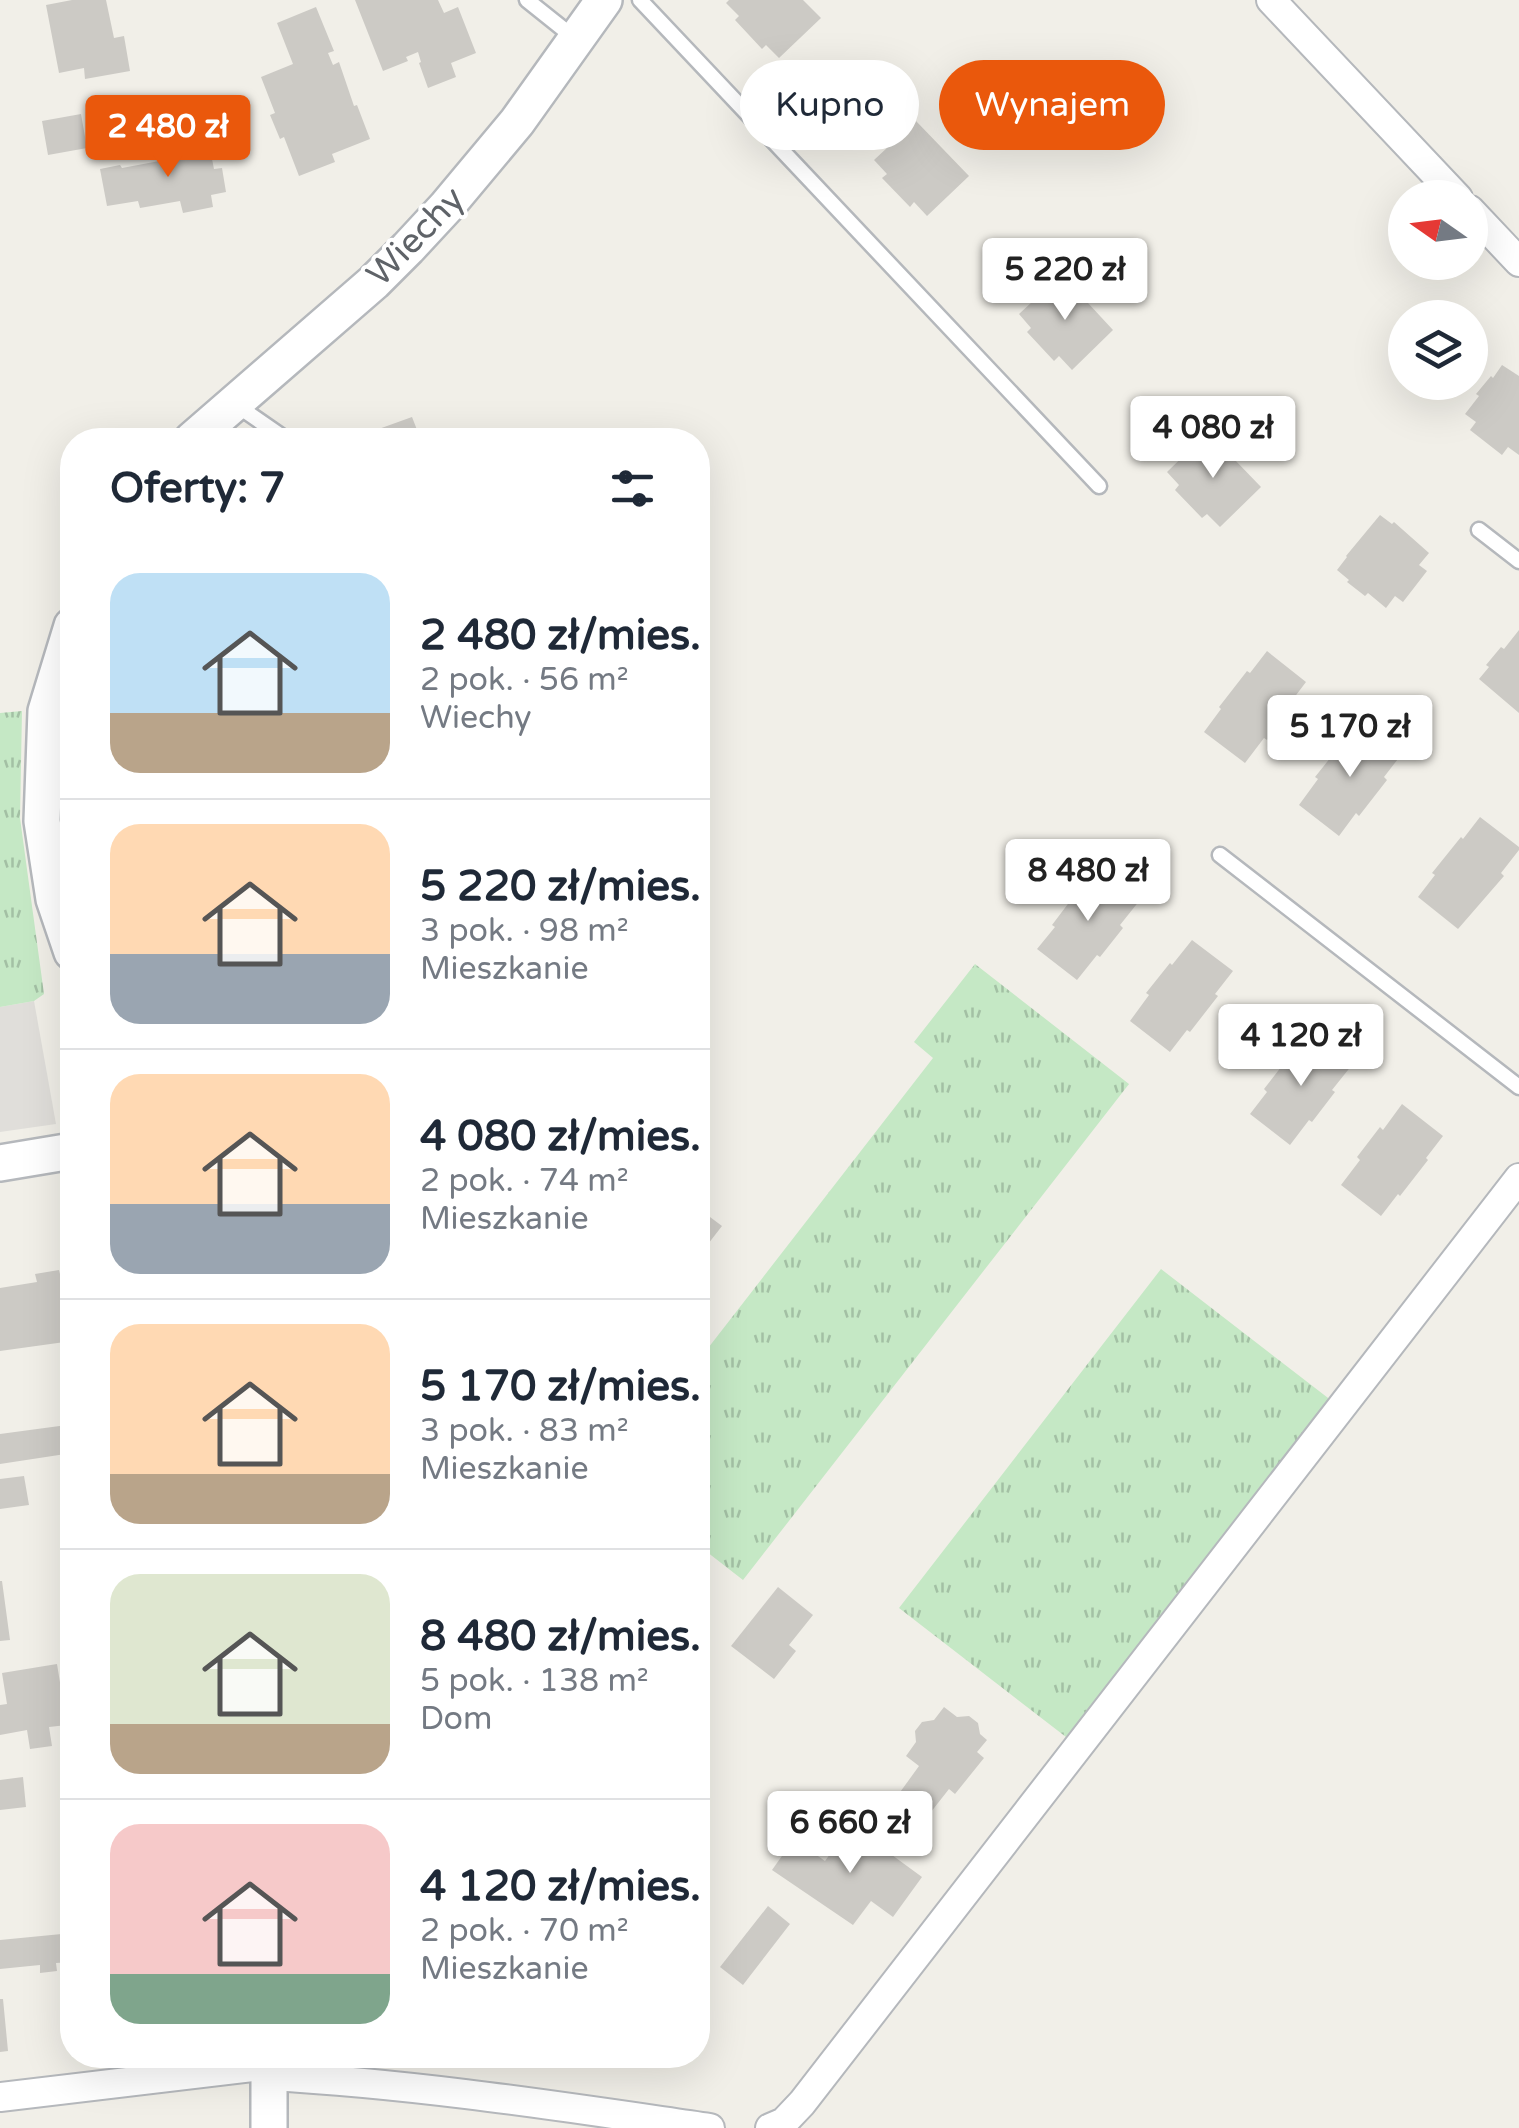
<!DOCTYPE html>
<html lang="pl">
<head>
<meta charset="utf-8">
<style>
  body { margin:0; font-family:"Varela Round",sans-serif; background:#f2f2f3; color:#1f2937; height:100vh; display:flex; flex-direction:column; font-size:38px; white-space:nowrap }
  * { box-sizing:border-box; margin:0 }
  p { font-size:32px; color:#747a83 }
  .icon { flex:none; width:55px; height:55px; fill:none; stroke:currentColor; stroke-width:2; stroke-linecap:round; stroke-linejoin:round }
  .map { position:relative; flex:1; overflow:hidden }
  .panel { position:absolute; left:60px; top:428px; width:650px; height:1640px; display:flex; flex-direction:column; background:#fff; border-radius:40px; box-shadow:0 10px 40px #0002 }
  .panel>* { flex:none }
  .top-card { position:absolute; left:740px; top:60px; width:628px; height:90px; display:flex; gap:20px }
  .needle { width:65px; rotate:284deg }
  .buttons { position:absolute; left:1388px; top:180px; display:grid; gap:20px }
  .buttons a { display:grid; place-items:center; width:100px; height:100px; border-radius:50%; background:#fff; box-shadow:0 10px 40px #0002; font-size:50px }
  .price { position:absolute; translate:-50% -85px; padding:0 22px; border-radius:10px; background:#fff; color:#222; font-size:32px; line-height:65px; filter:drop-shadow(0 2px 5px #0008) }
  .price::after { content:''; position:absolute; left:50%; top:60px; width:30px; height:22px; margin-left:-15px; background:inherit; clip-path:polygon(0 0,100% 0,50% 100%) }
  .price.current { background:#ea580c; color:#fff }
  ul { padding:0; list-style:none }
  li { display:flex; align-items:center; gap:30px; height:250px; padding:0 50px }
  li+li { border-top:2px solid #e0e1e3 }
  li span { display:grid; place-items:center; flex:none; width:280px; height:200px; border-radius:30px; color:#555 }
  li>.icon { margin-inline-start:auto }
  span .icon { width:120px; height:120px; fill:#fffc; stroke-width:1 }
  li b { font-size:42px }
  h2 { display:flex; justify-content:space-between; align-items:center; height:120px; padding:0 50px; font-size:42px }
  .chip { padding:0 35px; border-radius:45px; background:#fff; box-shadow:0 10px 40px #0002; font-size:35px; line-height:90px }
  .chip.current { background:#ea580c; color:#fff }
  .map>svg:first-child { display:block }
  .industrial { fill:#e0deda }
  .grass { fill:url(#grass-tufts) }
  .building { fill:#cccac5 }
  .lines { fill:none; stroke-linecap:round; stroke-linejoin:round }
  .service-casing { stroke:#b5b8bc; stroke-width:19 }
  .minor-casing { stroke:#b5b8bc; stroke-width:32 }
  .tertiary-casing { stroke:#b5b8bc; stroke-width:40 }
  .service { stroke:#fff; stroke-width:14 }
  .minor { stroke:#fff; stroke-width:28 }
  .tertiary { stroke:#fff; stroke-width:35 }
  .labels { text-anchor:middle; stroke-width:8; stroke-linejoin:round; paint-order:stroke }
  .street-label { font-size:35px; fill:#5f6368; stroke:#fff }
</style>
</head>
<body>
<div class="map">
<svg width="1519" height="2128" viewBox="0 0 1519 2128">
  <defs>
    <pattern id="grass-tufts" width="24" height="20" patternUnits="userSpaceOnUse" patternTransform="scale(2.5)"><rect width="24" height="20" fill="#c5e8c5"/><path d="M3 7l-1-3M5 7V3M7 7l1-3M15 17l-1-3M17 17v-4M19 17l1-3" fill="none" stroke="#a3c0a4"/></pattern>
  </defs>
  <rect width="100%" height="100%" fill="#f1efe8"/>
  <path class="industrial" d="M 34,1001 L 56,1124 L 0,1132 L 0,1007 Z"/>
  <path class="grass" d="M 22,711 L 20,818 L 44,994 L 34,1001 L 0,1007 L 0,713 Z
    M 975,964 L 1129,1084 L 743,1580 L 698,1545 L 698,1361 L 933,1058 L 914,1042 Z
    M 1161,1269 L 1332,1401 L 1066,1737 L 899,1608 Z"/>
  <path class="building" d="M 72,0 L 106,0 L 114,38 L 124,36 L 130,71 L 85,79 L 84,68 L 59,73 L 46,5 Z
    M 355,0 L 438,0 L 444,13 L 458,7 L 476,53 L 451,63 L 456,77 L 428,88 L 419,63 L 421,62 L 418,52 L 406,57 L 408,61 L 383,71 Z
    M 729,0 L 803,0 L 821,18 L 779,58 L 766,45 L 762,49 L 735,20 L 739,16 L 726,3 Z
    M 316,7 L 334,51 L 328,53 L 333,65 L 339,62 L 354,106 L 357,105 L 370,139 L 332,154 L 335,162 L 299,176 L 284,137 L 280,139 L 270,115 L 275,113 L 261,77 L 293,64 L 277,23 Z
    M 81,114 L 87,148 L 48,155 L 42,121 Z
    M 916,121 L 969,176 L 927,216 L 914,202 L 910,207 L 882,178 L 887,174 L 874,160 Z
    M 208,139 L 214,169 L 222,168 L 226,192 L 211,195 L 213,207 L 183,213 L 180,201 L 140,208 L 138,201 L 107,206 L 100,169 L 120,165 L 122,168 L 170,159 L 167,146 Z
    M 1061,275 L 1085,300 L 1091,296 L 1093,297 L 1088,303 L 1113,330 L 1072,370 L 1059,356 L 1054,361 L 1027,332 L 1031,328 L 1019,314 Z
    M 1502,365 L 1519,376 L 1519,455 L 1508,447 L 1502,455 L 1470,430 L 1476,422 L 1465,414 L 1479,396 L 1476,394 L 1491,376 L 1493,378 Z
    M 412,417 L 421,440 L 364,440 L 362,435 Z
    M 1208,432 L 1261,487 L 1220,527 L 1207,514 L 1202,518 L 1175,490 L 1179,485 L 1167,472 Z
    M 1380,515 L 1392,524 L 1394,522 L 1429,553 L 1419,565 L 1427,571 L 1403,602 L 1395,596 L 1386,608 L 1368,593 L 1365,596 L 1347,582 L 1349,580 L 1337,570 L 1347,557 L 1346,556 Z
    M 1519,630 L 1519,713 L 1479,679 L 1489,667 L 1486,665 L 1501,647 L 1504,649 Z
    M 1267,651 L 1306,682 L 1287,707 L 1290,710 L 1267,740 L 1264,738 L 1245,763 L 1204,732 L 1221,709 L 1219,707 L 1247,671 L 1250,673 Z
    M 1361,724 L 1401,755 L 1384,777 L 1387,780 L 1359,816 L 1356,813 L 1339,836 L 1299,805 L 1318,779 L 1315,777 L 1339,747 L 1342,749 Z
    M 1480,817 L 1519,847 L 1519,850 L 1501,873 L 1504,876 L 1458,929 L 1418,897 L 1435,875 L 1432,873 L 1461,837 L 1463,839 Z
    M 1100,869 L 1140,900 L 1120,925 L 1123,928 L 1100,957 L 1097,955 L 1077,980 L 1037,949 L 1055,927 L 1052,925 L 1080,888 L 1083,891 Z
    M 1192,940 L 1233,971 L 1215,994 L 1218,996 L 1190,1032 L 1187,1030 L 1170,1052 L 1130,1021 L 1149,995 L 1146,993 L 1170,963 L 1172,965 Z
    M 1312,1034 L 1352,1065 L 1332,1090 L 1335,1092 L 1312,1122 L 1309,1120 L 1290,1145 L 1250,1114 L 1267,1092 L 1264,1089 L 1292,1053 L 1295,1056 Z
    M 1402,1104 L 1443,1136 L 1426,1158 L 1428,1160 L 1400,1196 L 1398,1194 L 1381,1216 L 1341,1185 L 1360,1160 L 1357,1157 L 1380,1127 L 1383,1130 Z
    M 698,1208 L 722,1226 L 698,1257 Z
    M 59,1270 L 61,1278 L 72,1276 L 72,1341 L 0,1351 L 0,1288 L 37,1282 L 35,1274 Z
    M 67,1425 L 72,1453 L 0,1464 L 0,1434 Z
    M 24,1476 L 29,1505 L 0,1509 L 0,1479 Z
    M 0,1581 L 2,1581 L 10,1640 L 0,1641 Z
    M 778,1587 L 813,1615 L 789,1645 L 796,1651 L 774,1679 L 731,1646 Z
    M 57,1664 L 67,1725 L 49,1727 L 52,1746 L 30,1749 L 27,1730 L 0,1735 L 0,1705 L 7,1704 L 2,1673 Z
    M 944,1707 L 957,1717 L 969,1716 L 978,1723 L 980,1734 L 987,1740 L 977,1752 L 984,1758 L 955,1794 L 949,1789 L 927,1817 L 898,1795 L 919,1766 L 906,1756 L 916,1742 L 915,1731 L 922,1722 L 934,1720 Z
    M 23,1777 L 26,1807 L 0,1810 L 0,1780 Z
    M 851,1825 L 922,1877 L 893,1917 L 871,1901 L 853,1925 L 772,1870 L 794,1839 L 825,1861 Z
    M 768,1906 L 790,1924 L 743,1985 L 720,1967 Z
    M 72,1933 L 72,1962 L 56,1963 L 57,1971 L 40,1973 L 40,1965 L 0,1969 L 0,1940 Z
    M 0,1999 L 3,1999 L 8,2051 L 0,2052 Z"/>
  <g class="lines">
    <g class="service-casing">
      <path id="service" d="M 527,0 L 577,40
        M 640,0 L 1099,486
        M 235,404 L 287,440
        M 1479,530 L 1519,561
        M 1220,855 L 1519,1087"/>
    </g>
    <g class="minor-casing">
      <path id="minor" d="M 1271,0 L 1458,198
        M 1470,210 L 1519,262
        M 269,2076 C 417,2084 564,2107 710,2128
        M 0,2097 L 270,2065
        M 770,2128 L 784,2122 L 802,2103 L 1519,1178"/>
    </g>
    <g class="tertiary-casing">
      <path id="tertiary" d="M 192,440 L 374,282 L 408,248 L 446,207 L 517,122 L 604,0
        M 72,626 L 46,711 L 42,821 L 54,899 L 72,952
        M 0,1163 L 72,1151
        M 269,2128 L 269,2055"/>
    </g>
    <use href="#service" class="service"/>
    <use href="#minor" class="minor"/>
    <use href="#tertiary" class="tertiary"/>
  </g>
  <g class="labels">
    <g class="street-label">
      <text transform="translate(415 236) rotate(-46)" y="12">Wiechy</text>
    </g>
  </g>
</svg>
<div class="buttons">
<a><svg class="needle" viewBox="-14 -14 28 28"><path d="M0-13l5 13h-10z" fill="#e53935"/><path d="M0 13l5-13h-10z" fill="#747a83"/></svg></a>
<a><svg class="icon" aria-label="layers" viewBox="0 0 24 24"><path d="M12 4l9 5-9 5-9-5zM3 14l9 5 9-5"/></svg></a>
</div>
<b class="price current" style="left:168px;top:180px">2 480 zł</b>
<b class="price" style="left:1065px;top:323px">5 220 zł</b>
<b class="price" style="left:1213px;top:481px">4 080 zł</b>
<b class="price" style="left:1350px;top:780px">5 170 zł</b>
<b class="price" style="left:1088px;top:924px">8 480 zł</b>
<b class="price" style="left:1301px;top:1089px">4 120 zł</b>
<b class="price" style="left:850px;top:1876px">6 660 zł</b>
<div class="top-card">
<a class="chip">Kupno</a>
<a class="chip current">Wynajem</a>
</div>
<section class="panel">
<h2>Oferty: 7<svg class="icon" aria-label="filters" viewBox="0 0 24 24"><path d="M4 7h16M4 17h16"/><circle cx="9" cy="7" r="2"/><circle cx="15" cy="17" r="2"/></svg></h2>
<ul>
<li><span style="background:linear-gradient(#bfe0f5 70%,#b9a48a 0)"><svg class="icon" aria-label="home" viewBox="0 0 24 24"><path d="M3 11l9-7 9 7M6 9v11h12V9"/></svg></span><div><b>2 480 zł/mies.</b><p>2 pok. · 56 m²</p><p>Wiechy</p></div></li>
<li><span style="background:linear-gradient(#ffd9b3 65%,#9aa5b1 0)"><svg class="icon" aria-label="home" viewBox="0 0 24 24"><path d="M3 11l9-7 9 7M6 9v11h12V9"/></svg></span><div><b>5 220 zł/mies.</b><p>3 pok. · 98 m²</p><p>Mieszkanie</p></div></li>
<li><span style="background:linear-gradient(#ffd9b3 65%,#9aa5b1 0)"><svg class="icon" aria-label="home" viewBox="0 0 24 24"><path d="M3 11l9-7 9 7M6 9v11h12V9"/></svg></span><div><b>4 080 zł/mies.</b><p>2 pok. · 74 m²</p><p>Mieszkanie</p></div></li>
<li><span style="background:linear-gradient(#ffd9b3 75%,#b9a48a 0)"><svg class="icon" aria-label="home" viewBox="0 0 24 24"><path d="M3 11l9-7 9 7M6 9v11h12V9"/></svg></span><div><b>5 170 zł/mies.</b><p>3 pok. · 83 m²</p><p>Mieszkanie</p></div></li>
<li><span style="background:linear-gradient(#dfe7d0 75%,#b9a48a 0)"><svg class="icon" aria-label="home" viewBox="0 0 24 24"><path d="M3 11l9-7 9 7M6 9v11h12V9"/></svg></span><div><b>8 480 zł/mies.</b><p>5 pok. · 138 m²</p><p>Dom</p></div></li>
<li><span style="background:linear-gradient(#f6c9c9 75%,#7fa58c 0)"><svg class="icon" aria-label="home" viewBox="0 0 24 24"><path d="M3 11l9-7 9 7M6 9v11h12V9"/></svg></span><div><b>4 120 zł/mies.</b><p>2 pok. · 70 m²</p><p>Mieszkanie</p></div></li>
</ul>
</section>
</div>
</body>
</html>
